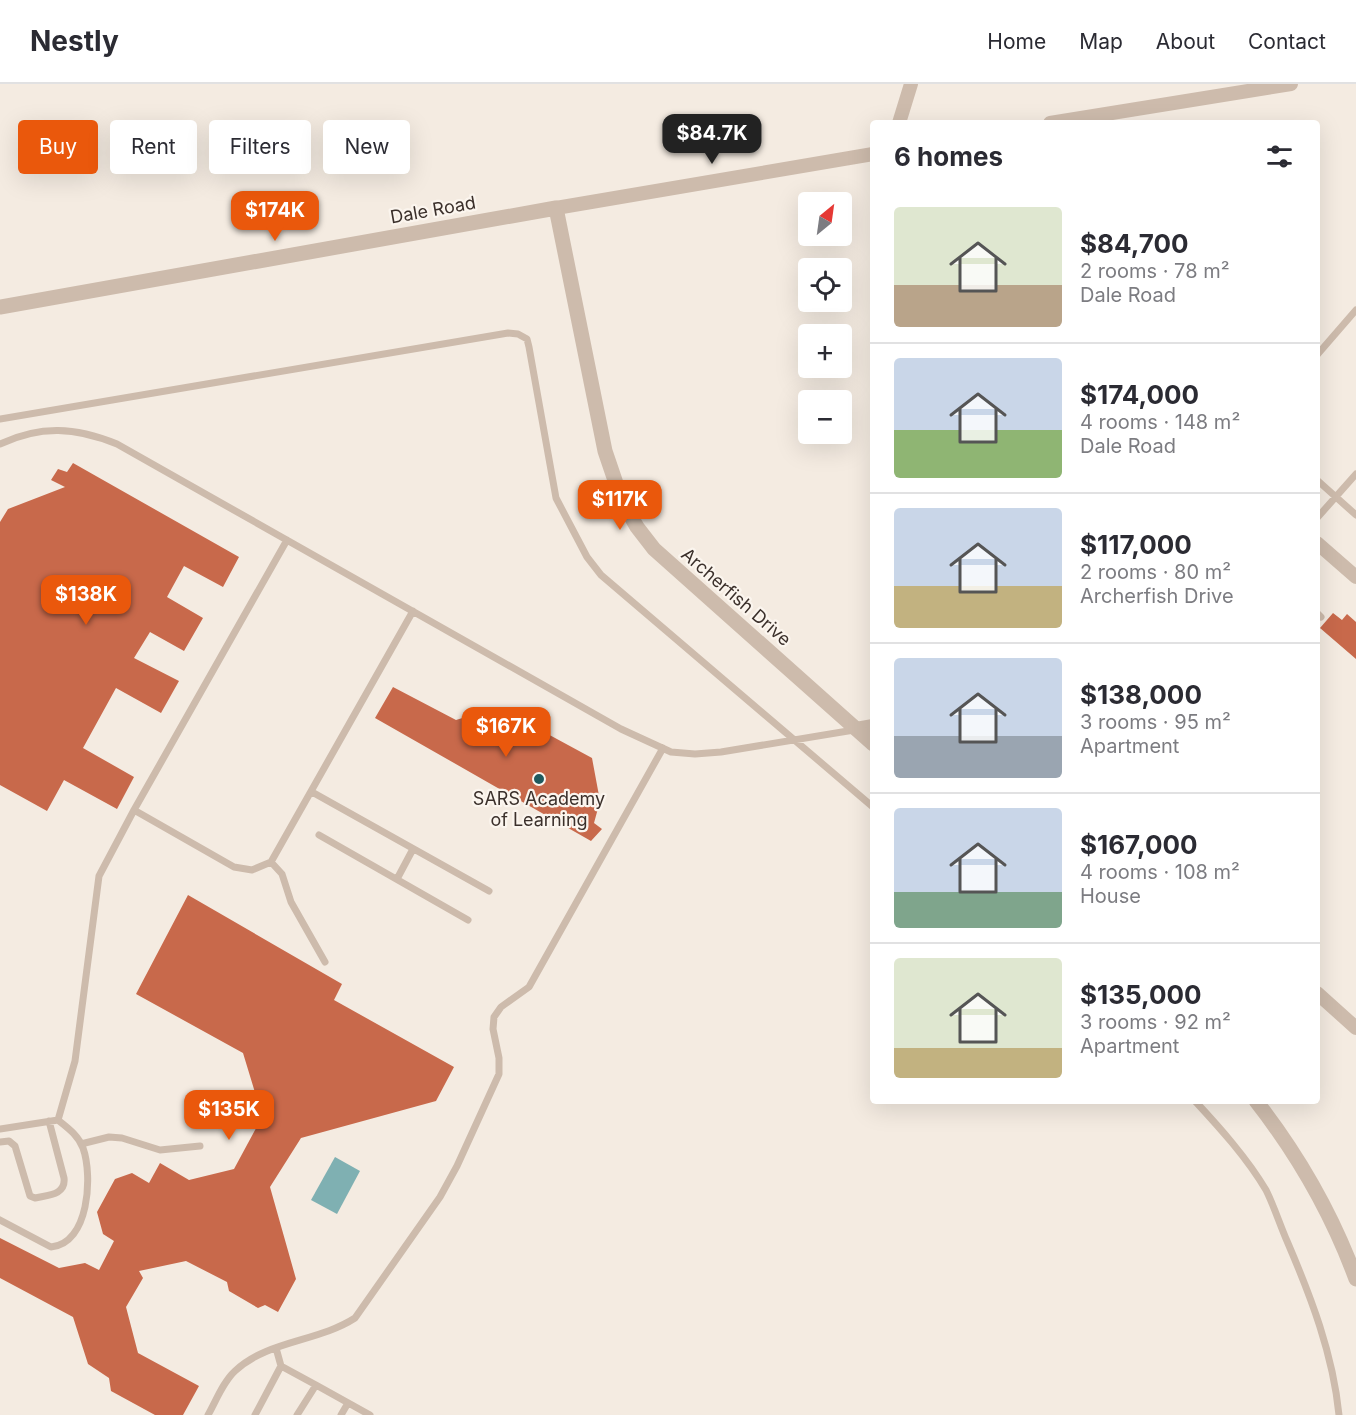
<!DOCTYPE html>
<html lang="en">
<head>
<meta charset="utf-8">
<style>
  body { margin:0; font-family:Inter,sans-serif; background:#f7f7f7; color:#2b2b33; height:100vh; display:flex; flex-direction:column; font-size:22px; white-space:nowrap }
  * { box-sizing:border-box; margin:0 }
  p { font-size:20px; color:#7c7c81 }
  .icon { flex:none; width:33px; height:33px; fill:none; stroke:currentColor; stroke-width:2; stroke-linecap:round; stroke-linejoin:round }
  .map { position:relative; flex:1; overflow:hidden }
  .sheet { position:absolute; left:870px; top:36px; width:450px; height:984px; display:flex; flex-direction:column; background:#fff; border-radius:6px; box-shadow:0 6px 24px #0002 }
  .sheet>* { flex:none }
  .hud { position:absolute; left:18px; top:36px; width:570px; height:54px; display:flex; gap:12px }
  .needle { width:39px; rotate:29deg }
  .controls { position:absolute; left:798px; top:108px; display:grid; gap:12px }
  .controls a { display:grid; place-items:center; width:54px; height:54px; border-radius:6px; background:#fff; box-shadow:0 6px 24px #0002; font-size:30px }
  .price { position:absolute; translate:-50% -51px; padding:0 14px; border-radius:12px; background:#ea580c; color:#fff; font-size:20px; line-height:39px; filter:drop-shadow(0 2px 3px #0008) }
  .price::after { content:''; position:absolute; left:50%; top:36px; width:18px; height:14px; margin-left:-9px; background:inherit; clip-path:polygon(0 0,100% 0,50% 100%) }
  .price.on { background:#222; color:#fff }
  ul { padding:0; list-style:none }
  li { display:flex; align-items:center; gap:18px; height:150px; padding:0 24px }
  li+li { border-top:2px solid #e1e1e2 }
  li span { display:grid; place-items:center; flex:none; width:168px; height:120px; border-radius:6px; color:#555 }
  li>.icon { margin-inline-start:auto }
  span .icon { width:72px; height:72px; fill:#fffc; stroke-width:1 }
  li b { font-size:26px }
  h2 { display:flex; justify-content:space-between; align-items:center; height:72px; padding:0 24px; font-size:26px }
  .tag { padding:0 21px; border-radius:6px; background:#fff; box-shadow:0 6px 24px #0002; font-size:21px; line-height:54px }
  .tag.on { background:#ea580c; color:#fff }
  header { display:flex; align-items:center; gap:36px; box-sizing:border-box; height:84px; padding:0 30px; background:#fff; border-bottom:2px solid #e1e1e2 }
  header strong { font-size:28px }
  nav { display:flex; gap:33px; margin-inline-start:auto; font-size:21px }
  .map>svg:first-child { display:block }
  .water { fill:#7fb0b2 }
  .building { fill:#c8694b }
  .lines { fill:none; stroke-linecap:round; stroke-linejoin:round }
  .service { stroke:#cdbbac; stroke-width:7 }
  .minor { stroke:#cdbbac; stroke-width:14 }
  .tertiary { stroke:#cdbbac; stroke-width:15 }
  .poi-dot { fill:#1f5a5e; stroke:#fbf5ee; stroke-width:2 }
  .labels { text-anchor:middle; stroke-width:4.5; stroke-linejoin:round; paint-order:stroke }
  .street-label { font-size:18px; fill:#3b302b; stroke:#fbf5ee }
  .poi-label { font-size:18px; fill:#3b302b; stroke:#fbf5ee }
</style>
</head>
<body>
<header>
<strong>Nestly</strong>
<nav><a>Home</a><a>Map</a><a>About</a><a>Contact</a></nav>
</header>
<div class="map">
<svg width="1356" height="1331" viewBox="0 0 1356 1331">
  <rect width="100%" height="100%" fill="#f4ebe1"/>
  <path class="water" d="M 335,1073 L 360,1087 L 337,1130 L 311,1116 Z"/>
  <path class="building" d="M 73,379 L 239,473 L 223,503 L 184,482 L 167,513 L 203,534 L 184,567 L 150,548 L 134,574 L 179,597 L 161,629 L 116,604 L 83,664 L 134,693 L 117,725 L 64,696 L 47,727 L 0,701 L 0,438 L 8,425 L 65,403 L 51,396 L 58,385 L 67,388 Z
    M 1333,529 L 1342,536 L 1347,530 L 1356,538 L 1356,575 L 1320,544 Z
    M 393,603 L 456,636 L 498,623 L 592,674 L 600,717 L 594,739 L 602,745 L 591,757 L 375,634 Z
    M 188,811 L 342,900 L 334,916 L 454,983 L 436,1017 L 301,1054 L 270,1103 L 296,1195 L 278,1228 L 265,1221 L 258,1224 L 229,1207 L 227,1198 L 186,1177 L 139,1187 L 143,1194 L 126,1223 L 138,1269 L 199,1302 L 183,1331 L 155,1331 L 111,1307 L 109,1294 L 88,1280 L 73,1233 L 0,1194 L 0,1154 L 59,1184 L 85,1179 L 99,1186 L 114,1157 L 103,1150 L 97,1128 L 115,1095 L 132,1089 L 149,1099 L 160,1079 L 189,1096 L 234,1085 L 267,1024 L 257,1015 L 243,969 L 136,910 Z"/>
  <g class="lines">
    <path class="service" d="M 1317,271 L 1356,226
      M 0,335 L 508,249 L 518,250 L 527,255 L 529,263 L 556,414 L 587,473 L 601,491 L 873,723
      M 0,360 C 41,341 75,343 117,360 L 621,645 L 671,668 L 695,670 L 721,668 L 854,646
      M 1317,396 L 1356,431
      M 1317,434 L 1356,390
      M 1317,529 L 1321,533
      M 312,708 L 489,807
      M 134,726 L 234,783 L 252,786 L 271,778 L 413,527
      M 319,751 L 468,836
      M 271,778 L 282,790 L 291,818 L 325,878
      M 397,795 L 413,765
      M 1195,1017 C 1220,1044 1247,1074 1266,1106 C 1274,1122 1280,1141 1287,1157 C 1311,1213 1333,1270 1339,1331
      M 58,1036 L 75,977 L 99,792 L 134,726 L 287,456
      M 0,1045 L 58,1036 C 68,1044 78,1051 83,1064 C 93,1092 89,1160 51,1163 L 0,1136
      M 0,1058 L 9,1057 L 15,1062 L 30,1112 L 35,1114 C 48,1111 66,1111 64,1094 L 49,1037
      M 81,1060 L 109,1053 L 122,1054 L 160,1066 L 200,1062
      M 281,1282 L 316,1301
      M 208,1331 C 216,1317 223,1298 235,1287 C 268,1256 318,1258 355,1234 L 440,1113 L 457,1082 L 499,990 L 499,974 L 493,945 L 494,933 L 501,923 L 529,903 L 663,664
      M 255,1331 L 281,1282 L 276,1264
      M 297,1331 L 316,1301 L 370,1331
      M 341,1331 L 348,1319"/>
    <path class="minor" d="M 899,39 L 911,0
      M 1050,39 L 1291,0
      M 556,124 L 873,70
      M 1317,459 L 1356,493
      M 856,645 L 873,642
      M 1317,909 L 1356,944"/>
    <path class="tertiary" d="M 0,223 L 556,124 L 605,367 L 622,417 L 637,443 L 654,465 L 873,660
      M 1256,1017 C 1299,1072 1332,1130 1356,1195"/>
  </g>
  <circle class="poi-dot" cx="539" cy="695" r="6"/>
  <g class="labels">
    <g class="street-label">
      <text transform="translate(433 126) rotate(-10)" y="6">Dale Road</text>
      <text transform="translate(736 513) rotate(41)" y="6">Archerfish Drive</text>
    </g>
    <g class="poi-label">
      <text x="539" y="721">SARS Academy<tspan x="539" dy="21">of Learning</tspan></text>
    </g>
  </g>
</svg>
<div class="controls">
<a><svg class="needle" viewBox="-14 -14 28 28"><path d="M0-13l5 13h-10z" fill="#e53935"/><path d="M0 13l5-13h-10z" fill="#7c7c81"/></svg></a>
<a><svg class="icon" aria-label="locate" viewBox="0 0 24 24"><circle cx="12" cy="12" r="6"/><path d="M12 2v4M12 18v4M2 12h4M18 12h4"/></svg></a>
<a>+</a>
<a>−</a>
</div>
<b class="price on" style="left:712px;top:81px">$84.7K</b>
<b class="price" style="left:275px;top:158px">$174K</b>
<b class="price" style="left:620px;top:447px">$117K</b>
<b class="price" style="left:86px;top:542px">$138K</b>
<b class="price" style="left:506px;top:674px">$167K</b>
<b class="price" style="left:229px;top:1057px">$135K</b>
<div class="hud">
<a class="tag on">Buy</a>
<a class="tag">Rent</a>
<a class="tag">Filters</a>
<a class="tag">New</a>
</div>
<section class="sheet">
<h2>6 homes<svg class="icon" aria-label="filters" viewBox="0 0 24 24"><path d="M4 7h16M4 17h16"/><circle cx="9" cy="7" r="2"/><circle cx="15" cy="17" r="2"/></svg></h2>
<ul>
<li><span style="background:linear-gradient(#dfe7d0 65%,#b9a48a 0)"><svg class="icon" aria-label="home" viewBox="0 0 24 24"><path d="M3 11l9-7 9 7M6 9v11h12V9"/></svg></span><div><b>$84,700</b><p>2 rooms · 78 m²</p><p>Dale Road</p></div></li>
<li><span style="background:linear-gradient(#c9d6e8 60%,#8fb573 0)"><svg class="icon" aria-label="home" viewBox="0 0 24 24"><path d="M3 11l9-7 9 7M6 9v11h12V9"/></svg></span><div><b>$174,000</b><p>4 rooms · 148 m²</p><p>Dale Road</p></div></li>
<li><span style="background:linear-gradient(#c9d6e8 65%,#c2b280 0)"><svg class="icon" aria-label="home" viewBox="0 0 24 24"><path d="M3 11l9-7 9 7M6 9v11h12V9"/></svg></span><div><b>$117,000</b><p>2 rooms · 80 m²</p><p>Archerfish Drive</p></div></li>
<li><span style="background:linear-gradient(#c9d6e8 65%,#9aa5b1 0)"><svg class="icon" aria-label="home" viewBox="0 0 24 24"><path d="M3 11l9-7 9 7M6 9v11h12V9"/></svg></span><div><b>$138,000</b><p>3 rooms · 95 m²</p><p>Apartment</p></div></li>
<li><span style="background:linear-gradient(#c9d6e8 70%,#7fa58c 0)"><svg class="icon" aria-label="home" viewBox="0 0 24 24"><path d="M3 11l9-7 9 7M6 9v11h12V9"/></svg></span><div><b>$167,000</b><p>4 rooms · 108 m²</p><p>House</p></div></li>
<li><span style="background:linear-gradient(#dfe7d0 75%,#c2b280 0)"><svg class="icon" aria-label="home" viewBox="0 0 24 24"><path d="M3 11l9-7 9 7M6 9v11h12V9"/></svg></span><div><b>$135,000</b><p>3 rooms · 92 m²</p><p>Apartment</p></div></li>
</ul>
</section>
</div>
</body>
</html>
